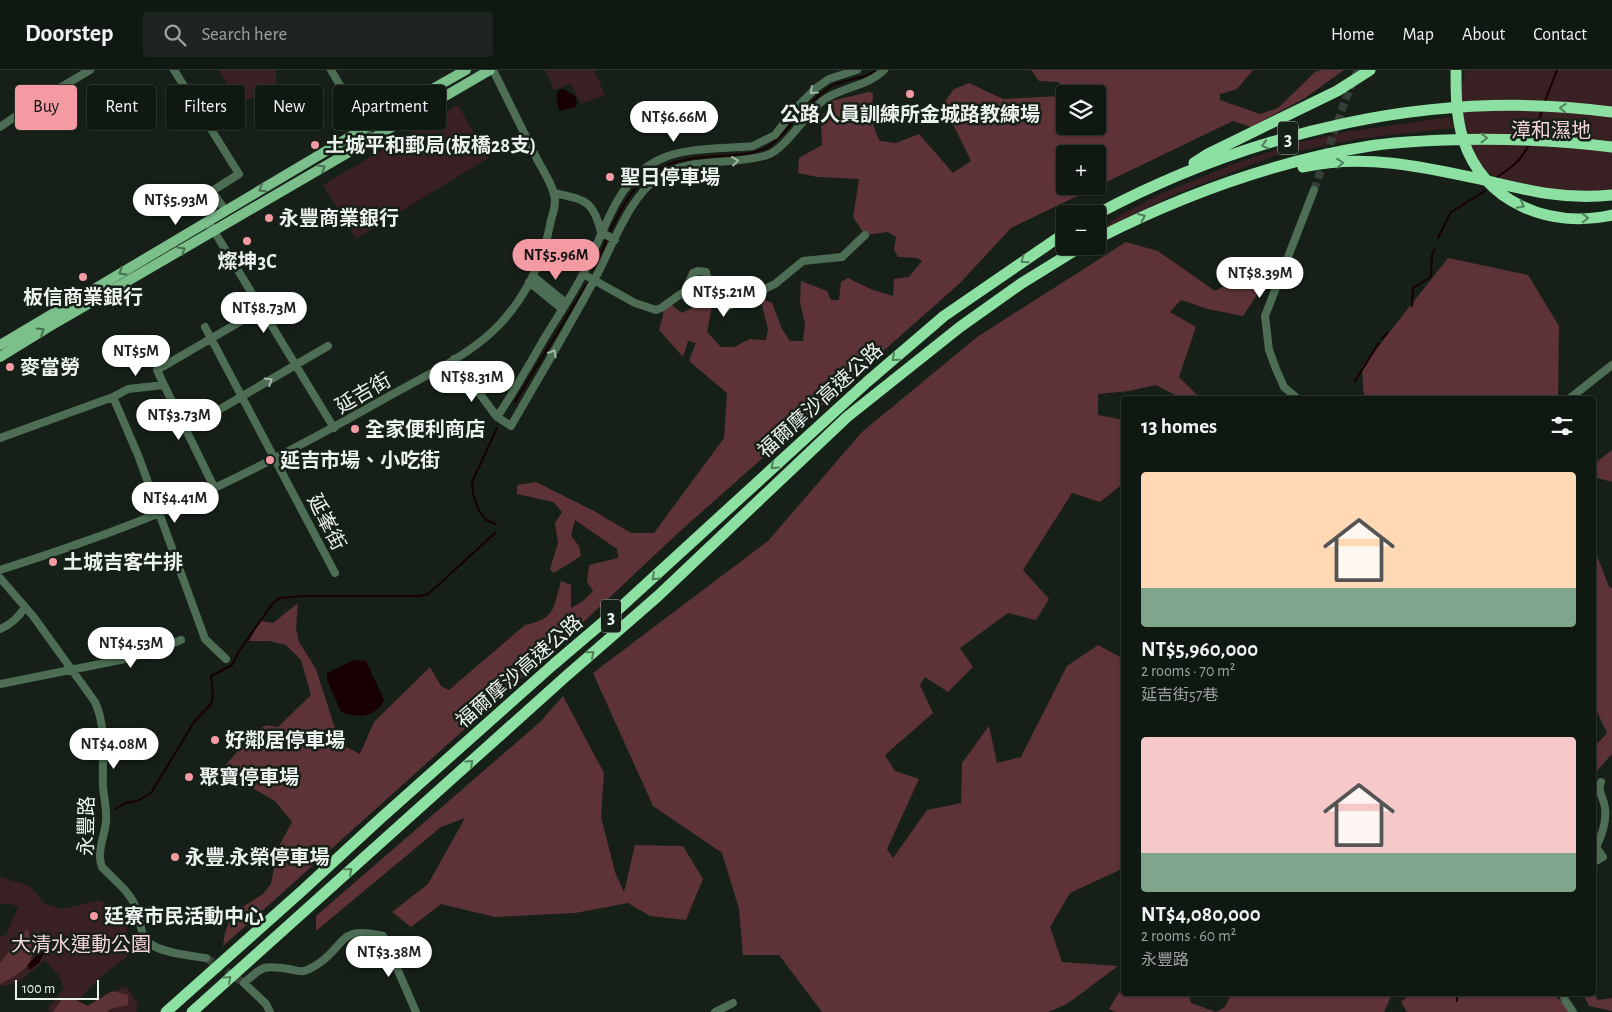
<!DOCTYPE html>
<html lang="en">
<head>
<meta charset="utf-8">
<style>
  body { margin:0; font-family:"Alegreya Sans","Noto Sans TC",sans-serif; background:#1e2520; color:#f1f3f6; height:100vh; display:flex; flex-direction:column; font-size:19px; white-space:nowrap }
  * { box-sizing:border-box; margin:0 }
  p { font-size:16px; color:#9ca09f }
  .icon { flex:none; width:28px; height:28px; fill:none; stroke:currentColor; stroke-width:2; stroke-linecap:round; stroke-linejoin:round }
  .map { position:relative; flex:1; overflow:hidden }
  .side { position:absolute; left:1121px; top:326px; width:475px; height:600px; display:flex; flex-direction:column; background:#101812; border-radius:5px; box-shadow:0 1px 4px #0004,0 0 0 1px #303732 }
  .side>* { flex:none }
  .guide { position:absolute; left:15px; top:15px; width:475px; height:45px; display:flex; gap:10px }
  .buttons { position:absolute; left:1056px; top:15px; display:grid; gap:10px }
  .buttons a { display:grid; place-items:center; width:50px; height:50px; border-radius:5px; background:#101812; box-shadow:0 1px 4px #0004,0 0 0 1px #303732; font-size:25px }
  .scale { position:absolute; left:15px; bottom:12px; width:84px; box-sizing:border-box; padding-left:5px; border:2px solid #ecf2ed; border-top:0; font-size:14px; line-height:18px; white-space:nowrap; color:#ecf2ed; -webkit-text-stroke:4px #162018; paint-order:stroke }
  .price { position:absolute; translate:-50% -42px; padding:0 11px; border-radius:18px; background:#fff; color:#222; font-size:16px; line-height:32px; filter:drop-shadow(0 1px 2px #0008) }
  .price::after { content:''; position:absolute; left:50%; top:30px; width:15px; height:11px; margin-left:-8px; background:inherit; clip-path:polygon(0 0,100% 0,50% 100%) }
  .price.selected { background:#f49aa3; color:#111 }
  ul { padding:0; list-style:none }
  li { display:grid; align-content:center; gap:10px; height:265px; padding:0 20px }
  li span { display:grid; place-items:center; height:155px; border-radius:5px; color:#555 }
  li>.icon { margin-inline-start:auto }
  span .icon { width:90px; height:90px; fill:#fffc; stroke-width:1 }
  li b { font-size:21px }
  h2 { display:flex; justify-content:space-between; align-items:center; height:60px; padding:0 20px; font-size:21px }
  .tag { padding:0 18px; border-radius:5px; background:#101812; box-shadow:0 1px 4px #0004,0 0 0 1px #303732; font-size:18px; line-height:45px }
  .tag.selected { background:#f49aa3; color:#111 }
  header { display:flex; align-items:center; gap:30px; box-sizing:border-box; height:70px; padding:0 25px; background:#101812; border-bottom:1px solid #303732 }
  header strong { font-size:24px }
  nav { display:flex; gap:28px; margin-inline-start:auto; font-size:18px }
  .search { width:350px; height:45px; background:#1e2520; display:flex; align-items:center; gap:12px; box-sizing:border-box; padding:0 18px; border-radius:5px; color:#9ca09f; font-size:19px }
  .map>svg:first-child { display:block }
  .green { fill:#392023 }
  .forest { fill:#5d3338; fill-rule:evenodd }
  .water { fill:#180002 }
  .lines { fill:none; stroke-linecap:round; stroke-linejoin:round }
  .stream { stroke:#180002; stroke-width:2 }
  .minor-tunnel { stroke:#364038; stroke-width:8; stroke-dasharray:8 4; stroke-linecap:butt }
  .minor { stroke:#4d6e54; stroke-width:8 }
  .major { stroke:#7bbf8b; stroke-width:10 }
  .highway { stroke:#8ce0a1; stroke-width:11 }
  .oneway { stroke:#a4b7a8 }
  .oneway2 { stroke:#51805c }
  .oneway3 { stroke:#487052 }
  .poi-dot { fill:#f49aa3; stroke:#162018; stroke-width:2 }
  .labels { text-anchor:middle; stroke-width:5; stroke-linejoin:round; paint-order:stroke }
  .shield { fill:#162018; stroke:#acb3ad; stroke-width:1 }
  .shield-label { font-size:19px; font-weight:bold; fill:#ecf2ed }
  .poi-label { font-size:20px; font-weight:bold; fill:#ecf2ed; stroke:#162018; text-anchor:start }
  .park-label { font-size:20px; fill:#f5d4d7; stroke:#162018 }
  .street-label { font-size:20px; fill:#ecf2ed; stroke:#162018 }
</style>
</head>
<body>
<header>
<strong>Doorstep</strong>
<div class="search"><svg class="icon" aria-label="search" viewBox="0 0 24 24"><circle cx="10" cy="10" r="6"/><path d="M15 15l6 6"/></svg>Search here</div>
<nav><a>Home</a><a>Map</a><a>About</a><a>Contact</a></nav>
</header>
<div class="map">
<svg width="1612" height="942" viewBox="0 0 1612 942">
  <rect width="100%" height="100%" fill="#162018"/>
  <path class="green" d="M 218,0 L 276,0 L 276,13 L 264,22 L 273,39 L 269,41 L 258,25 L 241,33 Z
    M 545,0 L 594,0 L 605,25 L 581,34 L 571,14 L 554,20 Z
    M 1466,0 L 1612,0 L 1612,122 L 1580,124 L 1502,110 L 1489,104 L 1479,94 L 1464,57 L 1461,35 L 1462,14 Z
    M 458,35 L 488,88 L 356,169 L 323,115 Z
    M 1450,47 L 1454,58 L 1357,69 L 1274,86 L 1176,124 L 1098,163 L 1098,160 L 1124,143 L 1160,124 L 1231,95 L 1292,74 L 1345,62 Z
    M 0,807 L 30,816 L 45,834 L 62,839 L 100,830 L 117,844 L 124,843 L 129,871 L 127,887 L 100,907 L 78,931 L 85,936 L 126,916 L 138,934 L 136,942 L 49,942 L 48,938 L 64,918 L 59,906 L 45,890 C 33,901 17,916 0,916 L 0,866 L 6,865 L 18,837 L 11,834 L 0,834 Z"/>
  <path class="forest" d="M 1031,0 L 1253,0 L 1237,19 L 1220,24 L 1220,30 L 1260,44 L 1278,38 L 1315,2 L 1322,0 L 1344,0 L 1305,28 L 1251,57 L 1233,51 L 1011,158 L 960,213 L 678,463 L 575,560 L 223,876 L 225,862 L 233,843 L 263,824 L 271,814 L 278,778 L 292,752 L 275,731 L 221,700 C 236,685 248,666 266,655 L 278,657 L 311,625 L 301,590 L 286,575 L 269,571 L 249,571 L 260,551 L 273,553 L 298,533 L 296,558 L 299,572 L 316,599 L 340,674 L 360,684 L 374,652 L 430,597 L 441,616 L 449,620 L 525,555 C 556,549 553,538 561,511 L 571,515 L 571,538 L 583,531 L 593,521 L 587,512 L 589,495 L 618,488 L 617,479 L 575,450 L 571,466 L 579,476 L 581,486 L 554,503 L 550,499 L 558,473 L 555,453 L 562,442 L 553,432 L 517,424 L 517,415 L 536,412 L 594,441 L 631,463 L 654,463 L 724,368 L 727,323 L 689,291 L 696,273 L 688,271 L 683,287 L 659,260 L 665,237 L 672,235 L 682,243 L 697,235 L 700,226 L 712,236 L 707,262 L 721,277 L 734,277 L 750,269 L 766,270 L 768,259 L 760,227 L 772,233 L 782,259 L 790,271 L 803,271 L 805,253 L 800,233 L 801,211 L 827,221 L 831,230 L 839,230 L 841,212 L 848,208 L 873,220 L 893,226 L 894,209 L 909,207 L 922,191 L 917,188 L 898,187 L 894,179 L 896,167 L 888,162 L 865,165 L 853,147 L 859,109 L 817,107 L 798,103 L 799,88 L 822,75 L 821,48 L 831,31 L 869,22 L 873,23 C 872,43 870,54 880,71 L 896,73 L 919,64 L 953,103 L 971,91 L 943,34 L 954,19 L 969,13 L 1003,29 L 1061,26 L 1062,21 L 1059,12 L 1039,11 ZM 1065,24 L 1098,24 L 1098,56 L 1065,56 ZM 1065,84 L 1098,84 L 1098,116 L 1065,116 Z
    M 1126,172 L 1158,181 L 1215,221 L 1224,216 L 1237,198 L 1268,208 L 1243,246 L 1208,239 L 1181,230 L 1170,242 L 1196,257 L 1179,307 L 1200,328 L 1183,329 L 1156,315 L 1129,321 L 1098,324 L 1098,345 L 1124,350 L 1124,409 L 1120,416 L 1100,432 L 1072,423 L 1023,500 L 1049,529 L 1036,550 L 1008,543 L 960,578 L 973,597 L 948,622 L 925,607 L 920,615 L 933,643 L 885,685 L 895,701 L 919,709 L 887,779 L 893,788 L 927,740 L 961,733 L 962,693 L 989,656 L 997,693 L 1021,687 L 1067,596 L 1098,575 L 1124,589 L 1124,798 L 1070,823 L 1050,857 L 1062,892 L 1118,896 L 1067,934 L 1048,942 L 822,942 L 779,885 L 743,885 L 739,839 L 722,783 L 653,736 L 593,603 L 768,471 L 862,362 L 977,267 Z
    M 1448,188 L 1528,205 L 1559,256 L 1558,329 L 1364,329 L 1362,297 Z
    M 1612,380 L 1612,412 L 1594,407 L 1594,394 Z
    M 1594,483 L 1596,483 L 1609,517 L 1612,518 L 1612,684 L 1594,704 L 1594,674 L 1598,673 L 1607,663 L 1594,635 Z
    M 563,626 L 604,703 L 601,747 L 615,802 L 624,822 L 635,775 L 683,776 L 703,809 L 686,850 L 650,846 L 628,833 L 575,843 L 495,847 L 441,834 L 411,857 L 392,842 L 428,814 L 465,748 L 441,757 L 316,861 L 316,846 L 540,652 Z
    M 27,859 C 40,892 27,900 0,914 L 0,893 Z
    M 1124,914 L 1124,924 L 1189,924 L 1191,933 L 1216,942 L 1225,937 L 1231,924 L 1392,924 L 1384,942 L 1116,942 L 1109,939 Z
    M 1594,919 L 1597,930 L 1612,928 L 1612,941 L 1589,936 L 1583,924 L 1594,924 Z
    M 112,921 L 128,925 L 128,935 L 109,939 L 108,942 L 53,942 L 62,929 L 76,930 L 88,936 Z
    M 1410,924 L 1554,924 L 1571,942 L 1407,942 L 1401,932 Z"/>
  <path class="water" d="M 563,19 L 575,26 L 577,34 L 575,37 L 559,41 L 556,25 L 559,20 Z
    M 354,590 L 366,591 L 384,630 C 376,648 356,648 341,642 L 327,610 L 327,603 Z
    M 41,880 L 45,881 L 39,893 L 29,900 L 28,895 Z"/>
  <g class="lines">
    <path class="stream" d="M 1545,31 L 1557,0
      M 1532,67 L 1542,41
      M 1497,107 C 1511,98 1521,91 1528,76
      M 610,161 C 637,106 655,89 718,86 C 734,85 752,85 766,78 C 779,71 789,56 799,45 C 809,35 818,25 830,17 C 843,8 863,11 876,0
      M 1438,168 L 1451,142 L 1485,121
      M 594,199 L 607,169
      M 1412,236 L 1413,218 L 1431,207 L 1432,185 L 1435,179
      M 1382,269 L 1388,262
      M 1355,311 L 1379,273
      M 515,332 L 588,212
      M 496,454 L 486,450 L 479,441 L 473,424 L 472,412 L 497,358
      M 116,739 L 125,733 L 137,731 L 151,723 L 194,652 L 211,634 L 213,625 L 211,606 L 232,595 L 239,581 L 273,533 L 280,528 L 304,526 L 419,526 L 428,524 L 435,518 L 495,463
      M 1457,924 L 1457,931"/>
    <path class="minor-tunnel" d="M 1314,120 L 1345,31 L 1358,0
      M 206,888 L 244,913"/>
    <path class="minor" d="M 174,0 L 239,104 L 212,121 L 225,140
      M 331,0 L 371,68
      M 0,57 L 41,29 L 90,0
      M 554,123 C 584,130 593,129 601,162 L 615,170
      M 204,154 L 210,155 L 214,161 L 334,358
      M 583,204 L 635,233 L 656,240 L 661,238 L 685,221 L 693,203 L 698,201 L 706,202 L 711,226 L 715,233 L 727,237 L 775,214 L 803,191 L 842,187 L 865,165
      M 533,206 L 566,233
      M 529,212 L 562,239
      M 205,257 L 335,503
      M 454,289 L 497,347 L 511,356 C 538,309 566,262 592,214 C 611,181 627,128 660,106 C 688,87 734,96 767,85 C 784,80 804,47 818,35 C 836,17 866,18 884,0
      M 164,315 L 214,417
      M 113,327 L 138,385 L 205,569 L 226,589
      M 1298,329 L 1284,317 L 1276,299 L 1269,280 L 1265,246 L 1314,120
      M 1569,329 L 1612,295
      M 497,347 C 514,322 529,295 544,269 C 557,247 572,226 583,204 C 605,163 615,108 663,88 C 688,77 725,79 753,76 L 775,65 L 796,38 L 816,18 L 829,9 L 857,0
      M 186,359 L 328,276
      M 0,368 L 113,327 L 128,319 L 164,315 L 157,300 L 262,239
      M 0,500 C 53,483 107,465 159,443 C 236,410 310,371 382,330 C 419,309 466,288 496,258 C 525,229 544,190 551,150 C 553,144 555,136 555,130 C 554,117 544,102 538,91 C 523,61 508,30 493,0
      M 0,508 L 33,546 L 95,632 C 107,658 102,688 103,716 C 104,728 107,740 106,751 C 105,766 96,782 102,797 C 111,807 124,817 131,828 C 139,840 139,852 143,865 C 148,882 190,886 206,888
      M 0,559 C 12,554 19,547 25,537
      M 0,614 L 125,589 L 151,582 L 181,570
      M 1594,792 L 1603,787 L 1596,777 C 1602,765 1607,752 1605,738 C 1604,727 1597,723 1601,712
      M 1563,924 L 1565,930 L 1573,942
      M 270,942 L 266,934 L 244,913 C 263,896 263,895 289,899 C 294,900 299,902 304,901 C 309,900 313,897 318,894 C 347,875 337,855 383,866 L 416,942
      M 715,942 L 733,933"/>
    <path class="major" d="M 0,275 L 390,43 L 466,0
      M 0,287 L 47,258 L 490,0"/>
    <path class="highway" d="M 1456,0 C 1456,23 1456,47 1463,69 C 1484,133 1549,159 1612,145
      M 1194,93 L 1208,84 L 1337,21 L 1370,0
      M 1303,97 C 1364,83 1425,97 1484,110 C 1529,121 1566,130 1612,125
      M 1097,144 C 1253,61 1436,18 1612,42
      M 1098,168 C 1183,125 1275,91 1370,76 C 1395,72 1420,71 1445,70 C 1501,68 1556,70 1612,77
      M 166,942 L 303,820 L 381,748 L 554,594 L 621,537 L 867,312 L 944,246 L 1065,163
      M 192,942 L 564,608 L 658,526 L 847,347 L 960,257 L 1022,213 L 1082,176"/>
  </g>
  <defs><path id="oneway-chevron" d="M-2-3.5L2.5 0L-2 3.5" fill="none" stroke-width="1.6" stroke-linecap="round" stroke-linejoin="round" transform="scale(1.25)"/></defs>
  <g class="oneway">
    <use href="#oneway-chevron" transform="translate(813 21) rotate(138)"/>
    <use href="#oneway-chevron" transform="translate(735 91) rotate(-7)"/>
    <use href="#oneway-chevron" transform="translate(553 283) rotate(-60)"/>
    <use href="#oneway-chevron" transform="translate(269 311) rotate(-32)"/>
  </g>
  <g class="oneway2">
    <use href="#oneway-chevron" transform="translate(1563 38) rotate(-176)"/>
    <use href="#oneway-chevron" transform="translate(1484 68)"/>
    <use href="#oneway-chevron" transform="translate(1265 75) rotate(163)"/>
    <use href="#oneway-chevron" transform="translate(1340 93) rotate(-5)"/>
    <use href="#oneway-chevron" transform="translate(1521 135) rotate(28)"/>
    <use href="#oneway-chevron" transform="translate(1142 147) rotate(-24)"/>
    <use href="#oneway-chevron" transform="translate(1585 148) rotate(-2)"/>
    <use href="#oneway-chevron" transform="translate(1024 190) rotate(145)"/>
    <use href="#oneway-chevron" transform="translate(895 288) rotate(139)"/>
    <use href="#oneway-chevron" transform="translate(774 396) rotate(137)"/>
    <use href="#oneway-chevron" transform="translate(655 507) rotate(137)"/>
    <use href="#oneway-chevron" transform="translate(591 584) rotate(-41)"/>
    <use href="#oneway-chevron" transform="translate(470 693) rotate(-42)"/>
    <use href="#oneway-chevron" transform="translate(349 801) rotate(-41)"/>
    <use href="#oneway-chevron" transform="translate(228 909) rotate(-42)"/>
  </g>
  <g class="oneway3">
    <use href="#oneway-chevron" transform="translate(322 98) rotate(-31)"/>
    <use href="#oneway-chevron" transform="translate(262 119) rotate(150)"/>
    <use href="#oneway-chevron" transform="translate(182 180) rotate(-31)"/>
    <use href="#oneway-chevron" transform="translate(122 202) rotate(149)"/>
    <use href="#oneway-chevron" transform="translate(41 261) rotate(-32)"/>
  </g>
  <g class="poi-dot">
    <circle cx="910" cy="24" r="5"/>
    <circle cx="315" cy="75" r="5"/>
    <circle cx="610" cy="107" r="5"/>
    <circle cx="269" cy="148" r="5"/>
    <circle cx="247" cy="171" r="5"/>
    <circle cx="83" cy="207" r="5"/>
    <circle cx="10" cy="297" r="5"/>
    <circle cx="355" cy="359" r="5"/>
    <circle cx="270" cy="390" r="5"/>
    <circle cx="53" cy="492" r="5"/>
    <circle cx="215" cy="670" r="5"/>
    <circle cx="189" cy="707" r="5"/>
    <circle cx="175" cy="787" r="5"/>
    <circle cx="94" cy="846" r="5"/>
  </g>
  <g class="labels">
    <g class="shield">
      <rect x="1278" y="51.5" width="20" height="33" rx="4"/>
      <rect x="601" y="529.5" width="20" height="33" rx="4"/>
    </g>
    <g class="shield-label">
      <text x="1288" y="75">3</text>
      <text x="611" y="553">3</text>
    </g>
    <g class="poi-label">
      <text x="910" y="51" text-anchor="middle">公路人員訓練所金城路教練場</text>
      <text x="325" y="82">土城平和郵局(板橋28支)</text>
      <text x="620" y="114">聖日停車場</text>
      <text x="279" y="155">永豐商業銀行</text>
      <text x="247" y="198" text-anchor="middle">燦坤3C</text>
      <text x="83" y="234" text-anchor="middle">板信商業銀行</text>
      <text x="20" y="304">麥當勞</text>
      <text x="365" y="366">全家便利商店</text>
      <text x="280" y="397">延吉市場、小吃街</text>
      <text x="63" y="499">土城吉客牛排</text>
      <text x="225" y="677">好鄰居停車場</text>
      <text x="199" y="714">聚寶停車場</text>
      <text x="185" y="794">永豐.永榮停車場</text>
      <text x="104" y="853">廷寮市民活動中心</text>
    </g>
    <g class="park-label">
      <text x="1551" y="67">漳和濕地</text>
      <text x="81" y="881">大清水運動公園</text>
    </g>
    <g class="street-label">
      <text transform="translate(363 323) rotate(-30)" y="7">延吉街</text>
      <text transform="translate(820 330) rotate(-42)" y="7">福爾摩沙高速公路</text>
      <text transform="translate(327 452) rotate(63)" y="7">延峯街</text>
      <text transform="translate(519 601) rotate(-41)" y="7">福爾摩沙高速公路</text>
      <text transform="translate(86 756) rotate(-89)" y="7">永豐路</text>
    </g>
  </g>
</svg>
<div class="buttons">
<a><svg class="icon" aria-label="layers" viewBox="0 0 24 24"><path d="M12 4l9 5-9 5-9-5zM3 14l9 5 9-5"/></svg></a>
<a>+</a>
<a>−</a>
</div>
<div class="scale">100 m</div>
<b class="price" style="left:674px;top:73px">NT$6.66M</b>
<b class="price" style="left:176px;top:156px">NT$5.93M</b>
<b class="price selected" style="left:556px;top:211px">NT$5.96M</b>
<b class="price" style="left:1260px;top:229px">NT$8.39M</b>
<b class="price" style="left:724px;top:248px">NT$5.21M</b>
<b class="price" style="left:264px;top:264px">NT$8.73M</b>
<b class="price" style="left:136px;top:307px">NT$5M</b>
<b class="price" style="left:472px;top:333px">NT$8.31M</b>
<b class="price" style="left:179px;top:371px">NT$3.73M</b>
<b class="price" style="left:175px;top:454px">NT$4.41M</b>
<b class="price" style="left:131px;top:599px">NT$4.53M</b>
<b class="price" style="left:114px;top:700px">NT$4.08M</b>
<b class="price" style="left:389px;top:908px">NT$3.38M</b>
<div class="guide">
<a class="tag selected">Buy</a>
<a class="tag">Rent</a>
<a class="tag">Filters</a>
<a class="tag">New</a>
<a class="tag">Apartment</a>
</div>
<section class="side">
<h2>13 homes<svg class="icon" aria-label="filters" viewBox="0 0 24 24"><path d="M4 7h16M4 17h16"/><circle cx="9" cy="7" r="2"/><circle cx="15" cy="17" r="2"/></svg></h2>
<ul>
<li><span style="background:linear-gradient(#ffd9b3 75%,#7fa58c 0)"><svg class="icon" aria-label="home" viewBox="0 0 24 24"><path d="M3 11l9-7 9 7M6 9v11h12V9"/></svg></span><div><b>NT$5,960,000</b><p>2 rooms · 70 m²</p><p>延吉街57巷</p></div></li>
<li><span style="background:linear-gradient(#f6c9c9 75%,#7fa58c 0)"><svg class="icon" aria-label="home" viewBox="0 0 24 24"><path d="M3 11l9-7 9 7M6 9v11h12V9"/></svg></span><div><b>NT$4,080,000</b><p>2 rooms · 60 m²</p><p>永豐路</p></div></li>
</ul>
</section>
</div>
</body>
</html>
